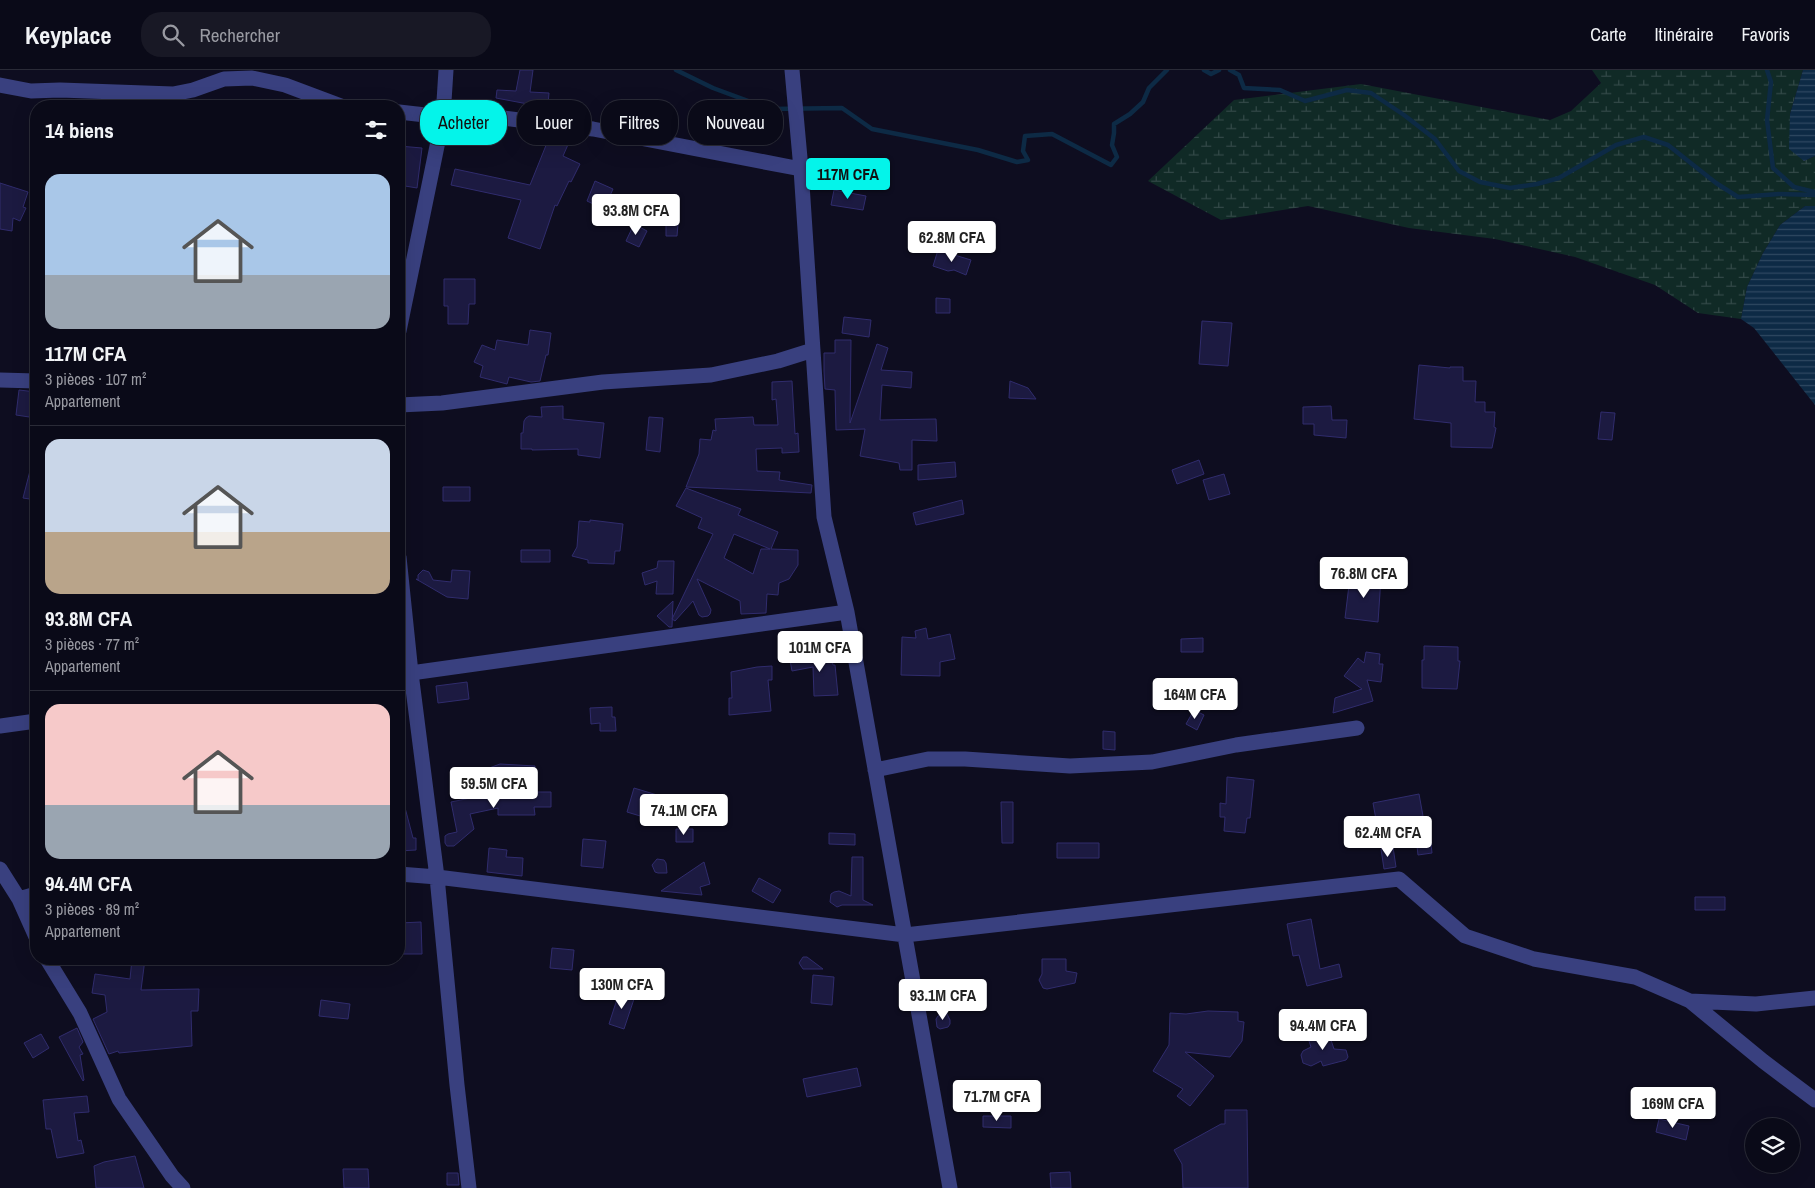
<!DOCTYPE html>
<html lang="fr">
<head>
<meta charset="utf-8">
<style>
  body { margin:0; font-family:"Archivo Narrow",sans-serif; background:#181825; color:#f1f3f6; height:100vh; display:flex; flex-direction:column; font-size:19px; white-space:nowrap }
  * { box-sizing:border-box; margin:0 }
  p { font-size:16px; color:#999aa2 }
  .icon { flex:none; width:28px; height:28px; fill:none; stroke:currentColor; stroke-width:2; stroke-linecap:round; stroke-linejoin:round }
  .map { position:relative; flex:1; overflow:hidden }
  .details { position:absolute; left:30px; top:30px; width:375px; height:865px; display:flex; flex-direction:column; background:#0a0a18; border-radius:20px; box-shadow:0 5px 20px #0002,0 0 0 1px #2a2b37 }
  .details>* { flex:none }
  .hud { position:absolute; left:420px; top:30px; width:475px; height:45px; display:flex; gap:10px }
  .controls { position:absolute; left:1745px; top:1048px; display:grid; gap:10px }
  .controls a { display:grid; place-items:center; width:55px; height:55px; border-radius:50%; background:#0a0a18; box-shadow:0 5px 20px #0002,0 0 0 1px #2a2b37; font-size:25px }
  .price { position:absolute; translate:-50% -42px; padding:0 11px; border-radius:5px; background:#fff; color:#222; font-size:16px; line-height:32px; filter:drop-shadow(0 1px 2px #0008) }
  .price::after { content:''; position:absolute; left:50%; top:30px; width:15px; height:11px; margin-left:-8px; background:inherit; clip-path:polygon(0 0,100% 0,50% 100%) }
  .price.selected { background:#04f4ea; color:#111 }
  ul { padding:0; list-style:none }
  li { display:grid; align-content:center; gap:10px; height:265px; padding:0 15px }
  li+li { border-top:1px solid #2a2b37 }
  li span { display:grid; place-items:center; height:155px; border-radius:15px; color:#555 }
  li>.icon { margin-inline-start:auto }
  span .icon { width:90px; height:90px; fill:#fffc; stroke-width:1 }
  li b { font-size:21px }
  h2 { display:flex; justify-content:space-between; align-items:center; height:60px; padding:0 15px; font-size:21px }
  .tag { padding:0 18px; border-radius:20px; background:#0a0a18; box-shadow:0 5px 20px #0002,0 0 0 1px #2a2b37; font-size:18px; line-height:45px }
  .tag.selected { background:#04f4ea; color:#111 }
  header { display:flex; align-items:center; gap:30px; box-sizing:border-box; height:70px; padding:0 25px; background:#0a0a18; border-bottom:1px solid #2a2b37 }
  header strong { font-size:24px }
  nav { display:flex; gap:28px; margin-inline-start:auto; font-size:18px }
  .search { width:350px; height:45px; background:#181825; display:flex; align-items:center; gap:12px; box-sizing:border-box; padding:0 18px; border-radius:20px; color:#999aa2; font-size:19px }
  .map>svg:first-child { display:block }
  .wetland { fill:url(#wetland-marsh) }
  .water { fill:url(#water-rules) }
  .lines { fill:none; stroke-linecap:round; stroke-linejoin:round }
  .stream { stroke:#0d2a45; stroke-width:4.5 }
  .building { fill:#1c1a41; stroke:#302c6d; fill-rule:evenodd }
  .minor { stroke:#39407f; stroke-width:15 }
</style>
</head>
<body>
<header>
<strong>Keyplace</strong>
<div class="search"><svg class="icon" aria-label="search" viewBox="0 0 24 24"><circle cx="10" cy="10" r="6"/><path d="M15 15l6 6"/></svg>Rechercher</div>
<nav><a>Carte</a><a>Itinéraire</a><a>Favoris</a></nav>
</header>
<div class="map">
<svg width="1815" height="1118" viewBox="0 0 1815 1118">
  <defs>
    <pattern id="wetland-marsh" width="20" height="14" patternUnits="userSpaceOnUse" patternTransform="scale(1.25)"><rect width="20" height="14" fill="#102a26"/><path d="M1 5h8M5 5V1M11 12h8M15 12V8" fill="none" stroke="#324847"/></pattern>
    <pattern id="water-rules" width="6" height="5" patternUnits="userSpaceOnUse" patternTransform="scale(1.25)"><rect width="6" height="5" fill="#0d2a45"/><path d="M0 2.5h6" fill="none" stroke="#2f4861"/></pattern>
  </defs>
  <rect width="100%" height="100%" fill="#0e0d20"/>
  <path class="wetland" d="M 1592,0 L 1803,0 L 1790,44 L 1804,91 L 1815,86 L 1815,136 L 1805,136 L 1780,155 L 1763,183 L 1747,217 L 1741,249 L 1698,243 L 1655,215 L 1575,187 L 1495,169 L 1409,158 L 1308,136 L 1221,150 L 1148,111 L 1234,30 L 1361,14 L 1550,50 L 1571,41 L 1601,13 Z"/>
  <path class="water" d="M 1803,0 L 1815,0 L 1815,86 L 1804,91 L 1789,79 L 1790,44 Z
    M 1805,136 L 1815,136 L 1815,335 L 1754,258 L 1741,249 L 1747,217 L 1763,183 L 1780,155 Z"/>
  <g class="lines">
    <path class="stream" d="M 676,0 L 713,18 L 770,39 L 842,38 L 872,59 L 978,80 L 1017,92 L 1028,90 L 1023,81 L 1025,66 L 1052,64 L 1111,95 L 1117,87 L 1112,75 L 1114,63 L 1114,54 L 1130,44 L 1143,32 L 1149,18 L 1167,0
      M 1204,0 L 1211,4 L 1219,0
      M 1230,0 L 1239,5 L 1244,18 L 1280,20 L 1305,31 L 1347,20 L 1371,23 L 1404,45 L 1435,69 L 1459,101 L 1480,112 L 1510,118 L 1537,114 L 1559,108 L 1616,75 L 1644,67 L 1668,75 L 1716,113 L 1738,127 L 1779,124 L 1815,125
      M 1767,0 L 1771,12 L 1767,50 L 1773,98 L 1794,117 L 1815,122"/>
  </g>
  <path class="building" d="M 520,0 L 533,0 L 530,22 L 549,23 L 548,34 L 528,34 L 496,28 L 497,20 L 516,21 Z
    M 551,63 L 570,70 L 563,86 L 580,94 L 571,112 L 569,111 L 557,136 L 555,135 L 540,179 L 508,168 L 521,130 L 451,115 L 455,99 L 530,115 Z
    M 399,76 L 422,78 L 417,118 L 399,115 Z
    M 595,111 L 613,119 L 604,139 L 587,131 Z
    M 0,113 L 28,122 L 23,137 L 26,138 L 20,151 L 13,148 L 12,161 L 0,159 Z
    M 834,120 L 866,126 L 863,140 L 831,135 Z
    M 634,154 L 647,161 L 639,177 L 626,171 Z
    M 666,154 L 678,154 L 677,166 L 666,166 Z
    M 938,180 L 971,190 L 966,205 L 954,200 L 948,201 L 933,196 Z
    M 444,209 L 475,209 L 475,234 L 469,234 L 468,254 L 448,254 L 448,236 L 444,236 Z
    M 936,228 L 950,229 L 950,243 L 936,243 Z
    M 844,247 L 871,250 L 869,267 L 842,263 Z
    M 1202,251 L 1232,253 L 1228,296 L 1199,294 Z
    M 530,260 L 551,263 L 548,285 L 546,285 L 540,311 L 531,312 L 509,307 L 507,314 L 480,307 L 483,296 L 474,292 L 482,275 L 495,280 L 497,270 L 528,275 Z
    M 835,270 L 851,270 L 850,353 L 877,274 L 888,278 L 881,300 L 912,302 L 911,318 L 882,315 L 880,350 L 936,349 L 937,371 L 912,370 L 912,400 L 900,400 L 899,393 L 860,386 L 865,359 L 836,360 L 835,320 L 825,319 L 824,301 L 824,283 L 835,283 Z
    M 1419,295 L 1450,298 L 1450,297 L 1463,297 L 1463,311 L 1476,311 L 1475,332 L 1485,332 L 1485,342 L 1495,342 L 1494,357 L 1496,358 L 1492,378 L 1451,377 L 1451,353 L 1414,349 Z
    M 792,311 L 795,364 L 798,363 L 799,382 L 782,383 L 782,378 L 756,379 L 757,401 L 780,402 L 779,410 L 812,415 L 811,423 L 686,417 L 699,384 L 700,369 L 711,370 L 713,360 L 716,361 L 715,349 L 753,347 L 754,355 L 778,355 L 776,329 L 772,330 L 772,312 Z
    M 1010,311 L 1028,318 L 1036,329 L 1009,328 Z
    M 19,320 L 36,322 L 36,348 L 16,345 Z
    M 563,336 L 563,349 L 604,353 L 600,388 L 578,385 L 578,379 L 532,380 L 532,379 L 521,379 L 521,363 L 523,363 L 524,351 L 526,348 L 529,346 L 542,347 L 541,337 Z
    M 1331,336 L 1332,350 L 1347,350 L 1346,368 L 1314,365 L 1314,354 L 1303,354 L 1303,337 Z
    M 1601,342 L 1615,343 L 1612,370 L 1598,369 Z
    M 649,347 L 663,348 L 660,382 L 646,380 Z
    M 1199,390 L 1204,404 L 1177,414 L 1172,400 Z
    M 955,392 L 956,407 L 918,410 L 918,395 Z
    M 32,393 L 36,394 L 36,430 L 23,428 Z
    M 1224,404 L 1230,424 L 1209,430 L 1203,410 Z
    M 443,417 L 470,417 L 470,431 L 443,431 Z
    M 686,418 L 741,439 L 738,445 L 778,462 L 771,479 L 798,480 L 798,495 L 789,509 L 779,513 L 778,525 L 767,524 L 766,543 L 741,544 L 740,531 L 697,509 L 711,540 L 710,544 L 708,546 L 702,547 L 699,545 L 693,531 L 675,551 L 672,549 L 713,464 L 698,458 L 702,448 L 676,436 ZM 734,464 L 770,479 L 761,479 L 753,504 L 724,488 Z
    M 962,430 L 964,444 L 916,455 L 913,443 Z
    M 590,450 L 623,454 L 620,481 L 615,481 L 614,494 L 588,493 L 588,490 L 572,486 L 577,477 L 579,451 L 590,452 Z
    M 521,480 L 550,480 L 550,492 L 521,492 Z
    M 658,491 L 674,491 L 673,524 L 656,524 L 657,511 L 645,515 L 642,503 L 657,498 Z
    M 423,500 L 429,502 L 433,510 L 451,512 L 452,500 L 470,501 L 468,529 L 447,527 L 416,509 L 418,510 L 418,505 Z
    M 1350,507 L 1381,508 L 1378,552 L 1345,548 Z
    M 673,531 L 672,557 L 669,557 L 657,546 Z
    M 926,558 L 928,569 L 950,564 L 955,589 L 940,592 L 940,606 L 901,605 L 902,567 L 916,568 L 915,561 Z
    M 1203,568 L 1203,582 L 1181,582 L 1181,569 Z
    M 1424,576 L 1458,577 L 1458,591 L 1460,591 L 1457,619 L 1422,618 L 1422,590 L 1424,590 Z
    M 830,581 L 833,595 L 835,595 L 838,625 L 814,626 L 813,597 L 792,601 L 790,590 Z
    M 1366,582 L 1380,584 L 1379,594 L 1383,594 L 1381,612 L 1367,610 L 1373,631 L 1333,643 L 1335,628 L 1362,619 L 1344,606 L 1358,588 L 1364,593 Z
    M 772,596 L 772,610 L 768,610 L 771,641 L 729,645 L 729,628 L 732,628 L 731,602 L 757,597 Z
    M 467,612 L 469,629 L 438,633 L 436,616 Z
    M 612,637 L 612,647 L 615,647 L 616,661 L 600,661 L 600,653 L 591,654 L 590,638 Z
    M 1194,640 L 1204,645 L 1197,660 L 1186,654 Z
    M 1103,661 L 1115,662 L 1115,680 L 1103,679 Z
    M 500,694 L 535,696 L 535,699 L 462,717 L 459,709 Z
    M 1227,707 L 1254,710 L 1250,748 L 1247,748 L 1245,763 L 1224,761 L 1225,747 L 1220,747 L 1220,733 L 1226,734 Z
    M 634,718 L 667,728 L 660,752 L 627,742 Z
    M 479,722 L 551,722 L 551,737 L 534,737 L 535,745 L 498,745 L 498,738 L 470,744 L 474,759 L 454,776 L 447,776 L 445,773 L 445,766 L 448,764 L 457,762 L 451,732 L 480,726 Z
    M 1419,724 L 1423,746 L 1377,755 L 1373,733 Z
    M 403,730 L 413,768 L 416,768 L 416,780 L 399,781 L 399,731 Z
    M 1001,732 L 1013,732 L 1013,773 L 1002,773 Z
    M 1429,756 L 1432,783 L 1418,785 L 1415,758 Z
    M 676,759 L 693,759 L 693,772 L 676,772 Z
    M 829,763 L 855,764 L 855,775 L 829,774 Z
    M 583,769 L 606,771 L 603,798 L 581,796 Z
    M 1057,773 L 1099,773 L 1099,788 L 1057,788 Z
    M 1393,777 L 1396,797 L 1384,799 L 1381,779 Z
    M 489,778 L 507,780 L 506,787 L 523,788 L 522,806 L 487,802 Z
    M 852,787 L 863,787 L 863,830 L 873,835 L 842,835 L 837,837 L 830,832 L 831,824 L 834,822 L 839,821 L 851,826 Z
    M 657,789 L 664,790 L 666,793 L 667,803 L 658,803 L 655,802 L 652,795 Z
    M 704,792 L 710,814 L 700,817 L 702,825 L 661,821 Z
    M 759,808 L 781,820 L 773,833 L 752,821 Z
    M 1695,827 L 1725,827 L 1725,840 L 1695,840 Z
    M 1311,849 L 1320,899 L 1339,894 L 1342,907 L 1307,916 L 1299,885 L 1293,886 L 1287,854 Z
    M 421,852 L 422,884 L 399,884 L 399,853 Z
    M 552,878 L 574,880 L 572,900 L 550,898 Z
    M 803,887 L 807,887 L 823,899 L 803,899 L 799,893 Z
    M 132,889 L 145,889 L 141,920 L 199,919 L 198,941 L 191,941 L 192,976 L 119,983 L 118,981 L 109,984 L 93,949 L 107,942 L 105,925 L 92,923 L 95,904 L 130,909 Z
    M 1042,889 L 1066,889 L 1066,901 L 1077,903 L 1075,913 L 1047,919 L 1043,918 L 1039,910 L 1042,904 Z
    M 813,905 L 834,907 L 832,935 L 811,933 Z
    M 977,914 L 977,926 L 942,929 L 941,917 Z
    M 619,923 L 636,923 L 624,959 L 609,954 Z
    M 321,930 L 350,934 L 348,949 L 319,946 Z
    M 1208,941 L 1238,942 L 1238,951 L 1244,952 L 1242,971 L 1230,987 L 1185,982 L 1214,1006 L 1190,1036 L 1177,1026 L 1183,1019 L 1153,1001 L 1169,975 L 1170,943 L 1186,944 Z
    M 946,942 L 950,950 L 950,954 L 948,957 L 940,959 L 937,957 L 936,949 L 938,946 Z
    M 77,958 L 83,972 L 79,977 L 83,984 L 80,985 L 84,1010 L 83,1011 L 59,967 Z
    M 1328,961 L 1334,979 L 1346,980 L 1348,987 L 1346,990 L 1323,996 L 1321,991 L 1311,996 L 1303,993 L 1301,985 L 1303,981 L 1311,977 L 1308,968 Z
    M 41,964 L 49,978 L 33,988 L 24,973 Z
    M 857,998 L 861,1016 L 807,1027 L 803,1009 Z
    M 87,1026 L 89,1042 L 74,1043 L 78,1071 L 81,1070 L 84,1083 L 57,1088 L 51,1059 L 46,1059 L 43,1030 Z
    M 1225,1040 L 1247,1040 L 1248,1118 L 1183,1118 L 1182,1094 L 1174,1080 L 1221,1054 L 1225,1054 Z
    M 983,1046 L 1011,1046 L 1011,1058 L 983,1057 Z
    M 1659,1049 L 1689,1056 L 1686,1070 L 1656,1062 Z
    M 135,1086 L 144,1118 L 96,1118 L 94,1096 L 104,1092 Z
    M 343,1099 L 368,1099 L 369,1118 L 344,1118 Z
    M 1070,1102 L 1071,1118 L 1051,1118 L 1050,1103 Z
    M 447,1103 L 458,1103 L 459,1115 L 447,1115 Z"/>
  <g class="lines">
    <path class="minor" d="M 792,0 L 801,99 L 824,447 L 847,542 L 950,1118
      M 0,15 L 31,21 L 60,20 L 173,24 L 193,20 L 224,9 L 252,8 L 285,15 L 341,36
      M 399,42 L 443,47 L 446,0
      M 399,261 L 443,47 L 503,48 L 593,59 L 801,99
      M 0,310 L 36,311
      M 399,335 L 442,333 L 603,312 L 711,305 L 778,291 L 813,280
      M 399,487 L 411,603 L 847,542
      M 399,605 L 411,603 L 437,807 L 457,1015 L 469,1118
      M 0,656 L 36,651
      M 875,700 L 928,689 L 965,689 L 1070,696 L 1152,692 L 1236,675 L 1357,658
      M 0,799 L 19,829 L 36,867
      M 399,804 L 437,807 L 905,865 L 1399,809 L 1465,866 L 1534,889 L 1635,907 L 1690,931 L 1763,991 L 1815,1030
      M 19,829 L 36,824
      M 47,889 L 80,943 L 119,1029 L 172,1106 L 183,1118
      M 1690,931 L 1756,934 L 1815,928"/>
  </g>
</svg>
<div class="controls">
<a><svg class="icon" aria-label="layers" viewBox="0 0 24 24"><path d="M12 4l9 5-9 5-9-5zM3 14l9 5 9-5"/></svg></a>
</div>
<b class="price selected" style="left:848px;top:130px">117M CFA</b>
<b class="price" style="left:636px;top:166px">93.8M CFA</b>
<b class="price" style="left:952px;top:193px">62.8M CFA</b>
<b class="price" style="left:1364px;top:529px">76.8M CFA</b>
<b class="price" style="left:820px;top:603px">101M CFA</b>
<b class="price" style="left:1195px;top:650px">164M CFA</b>
<b class="price" style="left:494px;top:739px">59.5M CFA</b>
<b class="price" style="left:684px;top:766px">74.1M CFA</b>
<b class="price" style="left:1388px;top:788px">62.4M CFA</b>
<b class="price" style="left:622px;top:940px">130M CFA</b>
<b class="price" style="left:943px;top:951px">93.1M CFA</b>
<b class="price" style="left:1323px;top:981px">94.4M CFA</b>
<b class="price" style="left:997px;top:1052px">71.7M CFA</b>
<b class="price" style="left:1673px;top:1059px">169M CFA</b>
<div class="hud">
<a class="tag selected">Acheter</a>
<a class="tag">Louer</a>
<a class="tag">Filtres</a>
<a class="tag">Nouveau</a>
</div>
<section class="details">
<h2>14 biens<svg class="icon" aria-label="filters" viewBox="0 0 24 24"><path d="M4 7h16M4 17h16"/><circle cx="9" cy="7" r="2"/><circle cx="15" cy="17" r="2"/></svg></h2>
<ul>
<li><span style="background:linear-gradient(#a9c7e8 65%,#9aa5b1 0)"><svg class="icon" aria-label="home" viewBox="0 0 24 24"><path d="M3 11l9-7 9 7M6 9v11h12V9"/></svg></span><div><b>117M CFA</b><p>3 pièces · 107 m²</p><p>Appartement</p></div></li>
<li><span style="background:linear-gradient(#c9d6e8 60%,#b9a48a 0)"><svg class="icon" aria-label="home" viewBox="0 0 24 24"><path d="M3 11l9-7 9 7M6 9v11h12V9"/></svg></span><div><b>93.8M CFA</b><p>3 pièces · 77 m²</p><p>Appartement</p></div></li>
<li><span style="background:linear-gradient(#f6c9c9 65%,#9aa5b1 0)"><svg class="icon" aria-label="home" viewBox="0 0 24 24"><path d="M3 11l9-7 9 7M6 9v11h12V9"/></svg></span><div><b>94.4M CFA</b><p>3 pièces · 89 m²</p><p>Appartement</p></div></li>
</ul>
</section>
</div>
</body>
</html>
